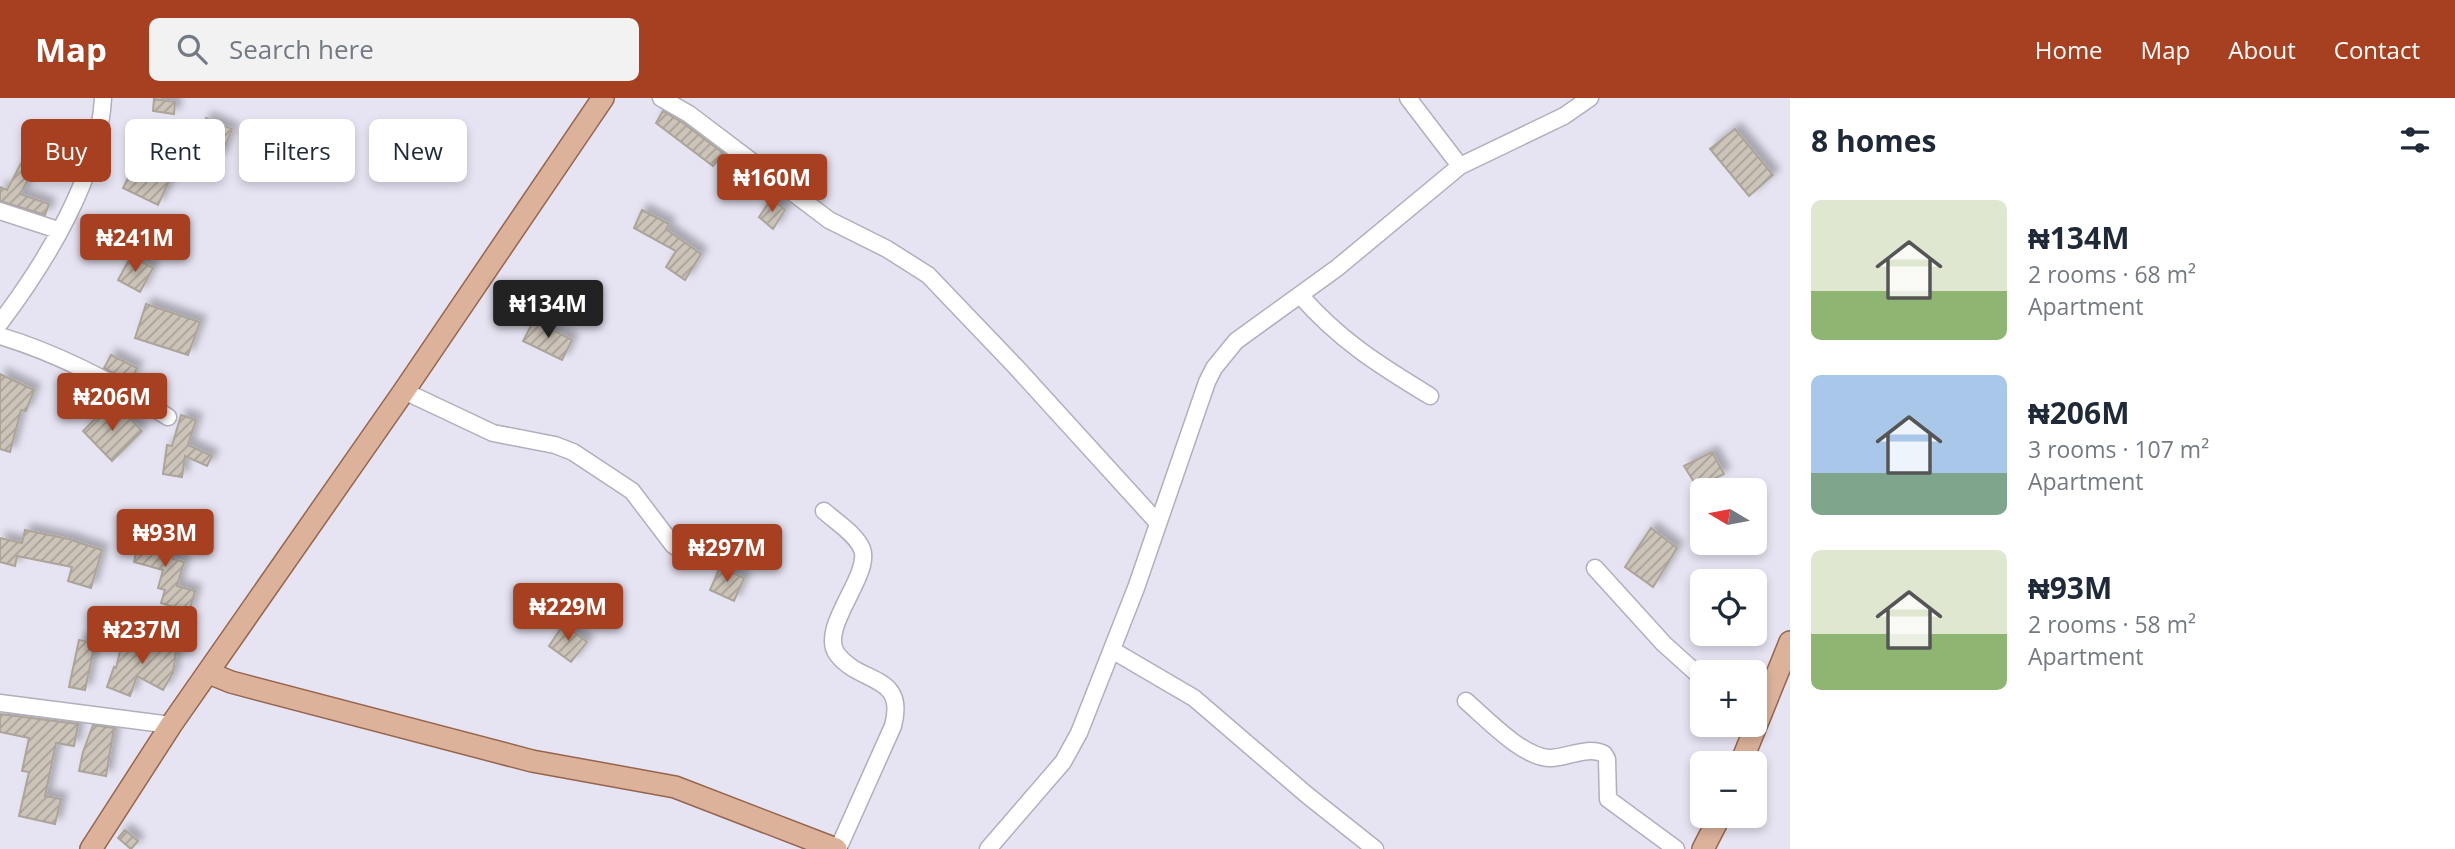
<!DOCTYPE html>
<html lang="en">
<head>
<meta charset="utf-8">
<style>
  body { margin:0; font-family:"Open Sans",sans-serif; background:#f2f2f3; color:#1f2937; height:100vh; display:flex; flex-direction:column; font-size:26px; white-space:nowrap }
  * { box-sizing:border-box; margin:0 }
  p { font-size:23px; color:#747a83 }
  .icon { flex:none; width:38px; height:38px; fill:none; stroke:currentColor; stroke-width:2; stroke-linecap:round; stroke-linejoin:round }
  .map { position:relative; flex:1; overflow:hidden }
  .panel { display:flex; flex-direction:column; background:#fff; width:665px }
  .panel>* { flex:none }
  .guide { position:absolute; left:21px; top:21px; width:665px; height:63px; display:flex; gap:14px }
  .needle { width:46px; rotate:280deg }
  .buttons { position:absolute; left:1690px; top:380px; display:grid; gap:14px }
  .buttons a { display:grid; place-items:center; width:77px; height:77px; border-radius:10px; background:#fff; box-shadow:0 4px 10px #0003; font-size:35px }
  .price { position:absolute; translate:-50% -60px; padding:0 16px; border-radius:7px; background:#a73f21; color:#fff; font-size:23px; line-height:46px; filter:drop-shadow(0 2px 4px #0008) }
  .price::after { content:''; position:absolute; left:50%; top:42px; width:21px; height:16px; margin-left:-10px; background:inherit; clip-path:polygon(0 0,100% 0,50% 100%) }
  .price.on { background:#222; color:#fff }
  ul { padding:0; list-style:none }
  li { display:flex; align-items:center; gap:21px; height:175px; padding:0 21px }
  li span { display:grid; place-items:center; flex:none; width:196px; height:140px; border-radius:10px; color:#555 }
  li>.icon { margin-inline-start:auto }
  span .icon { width:84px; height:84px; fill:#fffc; stroke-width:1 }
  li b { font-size:30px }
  h2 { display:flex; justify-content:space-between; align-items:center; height:84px; padding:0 21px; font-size:30px }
  .tag { padding:0 24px; border-radius:10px; background:#fff; box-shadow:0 4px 10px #0003; font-size:24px; line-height:63px }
  .tag.on { background:#a73f21; color:#fff }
  header { display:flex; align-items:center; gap:42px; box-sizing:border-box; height:98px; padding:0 35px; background:#a73f21; color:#fff }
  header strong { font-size:33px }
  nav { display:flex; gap:38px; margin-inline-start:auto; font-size:24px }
  .search { width:490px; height:63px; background:#f2f2f3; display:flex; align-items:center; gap:18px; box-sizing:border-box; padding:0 24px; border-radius:10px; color:#747a83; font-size:26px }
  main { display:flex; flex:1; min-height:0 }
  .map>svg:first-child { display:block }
  .building { fill:url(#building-hatch); stroke:#aca499; stroke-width:2; filter:url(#shadow) }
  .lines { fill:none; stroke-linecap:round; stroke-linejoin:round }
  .minor-casing { stroke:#b0afbb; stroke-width:19 }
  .major-casing { stroke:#95654e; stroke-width:24 }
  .minor { stroke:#fff; stroke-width:16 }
  .major { stroke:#ddb29b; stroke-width:21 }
</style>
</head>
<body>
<header>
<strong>Map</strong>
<div class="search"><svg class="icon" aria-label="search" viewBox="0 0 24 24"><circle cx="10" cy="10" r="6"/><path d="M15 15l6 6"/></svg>Search here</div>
<nav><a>Home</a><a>Map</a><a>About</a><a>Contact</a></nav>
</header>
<main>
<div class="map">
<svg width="1790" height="751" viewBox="0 0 1790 751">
  <defs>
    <pattern id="building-hatch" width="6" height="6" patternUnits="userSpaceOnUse" patternTransform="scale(1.75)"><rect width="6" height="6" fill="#ccc4b9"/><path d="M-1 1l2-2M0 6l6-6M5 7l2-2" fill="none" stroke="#a7a098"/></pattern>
    <filter id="shadow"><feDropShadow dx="6" dy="-6" stdDeviation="3.5" flood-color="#0004"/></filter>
  </defs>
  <rect width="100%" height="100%" fill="#e6e4f2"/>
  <path class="building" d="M 154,1 L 175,4 L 174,16 L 153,13 Z
    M 663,13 L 683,25 L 723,55 L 713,68 L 656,25 Z
    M 206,20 L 232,31 L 220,61 L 194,50 Z
    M 1735,31 L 1773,77 L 1749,98 L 1710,51 Z
    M 27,54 L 40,61 L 20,96 L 49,106 L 45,117 L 0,103 L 0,89 L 7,92 Z
    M 141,54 L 175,70 L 158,107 L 123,90 Z
    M 772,100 L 785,112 L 773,131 L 759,119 Z
    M 642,112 L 669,126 L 666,131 L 701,156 L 685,182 L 666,169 L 676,153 L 634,130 Z
    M 131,158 L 153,170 L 140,194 L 118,182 Z
    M 146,206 L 200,224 L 188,257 L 135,240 Z
    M 534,222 L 572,242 L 562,262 L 523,243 Z
    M 111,257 L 137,270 L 130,284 L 104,270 Z
    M 0,276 L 34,292 L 26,313 L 21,312 L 10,354 L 0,351 Z
    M 104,312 L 114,322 L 123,313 L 142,333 L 112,363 L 83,333 Z
    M 181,317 L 196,322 L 188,347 L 212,358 L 207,368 L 185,358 L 182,379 L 163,376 L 167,347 L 172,348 Z
    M 1712,354 L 1724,376 L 1697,389 L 1684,368 Z
    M 1651,430 L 1677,450 L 1653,489 L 1625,469 Z
    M 25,432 L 74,442 L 74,443 L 102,452 L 91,490 L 68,483 L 72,469 L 17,458 L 15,468 L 0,464 L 0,440 L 22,445 Z
    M 140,436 L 176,441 L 173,461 L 184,464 L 177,488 L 195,493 L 189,514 L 161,505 L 165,492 L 158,490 L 163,472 L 134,464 Z
    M 720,469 L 744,480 L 734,503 L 710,492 Z
    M 564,526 L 587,544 L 571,564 L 549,548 Z
    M 123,541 L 176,553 L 173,575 L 163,592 L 137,578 L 130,598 L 107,589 L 114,569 L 116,570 Z
    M 79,542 L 95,545 L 85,592 L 69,589 Z
    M 0,616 L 78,626 L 74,648 L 56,645 L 45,698 L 61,701 L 55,726 L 19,718 L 29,674 L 22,673 L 29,640 L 0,634 Z
    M 93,627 L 114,630 L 106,678 L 79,673 L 83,654 Z
    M 125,732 L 138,743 L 131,751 L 118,740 Z"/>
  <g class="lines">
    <g class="minor-casing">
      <path id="minor" d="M 661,0 L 689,16 L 829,122 L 887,151 L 928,177 L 1016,269 L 1158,425
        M 1408,0 L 1460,68
        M 0,113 L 58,132
        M 1300,197 C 1339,242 1379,267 1430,298
        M 0,225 C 46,164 99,78 103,0
        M 0,238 C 60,256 115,285 168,319
        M 404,293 L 493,335 L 555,347 L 573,354 L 632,393 L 673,447 L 687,456
        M 824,413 C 835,423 856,436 862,451 C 872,477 818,530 837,556 C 860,587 907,575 893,628 L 838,751
        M 1595,470 L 1664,546 L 1703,581
        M 1112,552 L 1194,600 L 1307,697 L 1375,751
        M 1466,603 C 1486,620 1524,661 1551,660 C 1568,659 1589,648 1604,656 L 1607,661 L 1608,701 L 1676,751
        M 0,605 L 171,627
        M 988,751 L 1063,664 L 1079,635 L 1136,490 L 1207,284 L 1214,270 L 1236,243 L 1337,170 L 1460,68 L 1564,18 L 1590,0"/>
    </g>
    <g class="major-casing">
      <path id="major" d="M 209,575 L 231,584 L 532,663 L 675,689 L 836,751
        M 1741,665 L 1790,544
        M 91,751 L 171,627 L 404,293 L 603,0
        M 1703,751 L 1720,718"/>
    </g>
    <use href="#minor" class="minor"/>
    <use href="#major" class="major"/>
  </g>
</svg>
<div class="buttons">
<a><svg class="needle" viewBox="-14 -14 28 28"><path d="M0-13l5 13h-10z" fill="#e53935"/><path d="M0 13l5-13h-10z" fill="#747a83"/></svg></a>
<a><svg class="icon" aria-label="locate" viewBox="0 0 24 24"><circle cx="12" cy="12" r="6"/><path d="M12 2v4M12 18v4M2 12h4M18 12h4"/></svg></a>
<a>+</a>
<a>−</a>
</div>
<b class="price" style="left:772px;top:116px">₦160M</b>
<b class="price" style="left:135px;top:176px">₦241M</b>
<b class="price on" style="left:548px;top:242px">₦134M</b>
<b class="price" style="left:112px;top:335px">₦206M</b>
<b class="price" style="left:165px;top:471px">₦93M</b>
<b class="price" style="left:727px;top:486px">₦297M</b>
<b class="price" style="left:568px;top:545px">₦229M</b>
<b class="price" style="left:142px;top:568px">₦237M</b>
<div class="guide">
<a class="tag on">Buy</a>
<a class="tag">Rent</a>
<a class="tag">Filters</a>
<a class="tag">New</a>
</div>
</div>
<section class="panel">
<h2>8 homes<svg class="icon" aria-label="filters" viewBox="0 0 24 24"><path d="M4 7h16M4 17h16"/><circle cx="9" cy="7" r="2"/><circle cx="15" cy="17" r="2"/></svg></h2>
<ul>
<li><span style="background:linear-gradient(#dfe7d0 65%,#8fb573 0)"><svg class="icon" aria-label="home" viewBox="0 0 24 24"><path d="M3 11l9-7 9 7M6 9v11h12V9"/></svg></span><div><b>₦134M</b><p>2 rooms · 68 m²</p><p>Apartment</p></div></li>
<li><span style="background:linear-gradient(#a9c7e8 70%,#7fa58c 0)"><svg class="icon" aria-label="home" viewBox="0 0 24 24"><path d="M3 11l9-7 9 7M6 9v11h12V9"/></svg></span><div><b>₦206M</b><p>3 rooms · 107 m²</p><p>Apartment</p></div></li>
<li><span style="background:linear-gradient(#dfe7d0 60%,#8fb573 0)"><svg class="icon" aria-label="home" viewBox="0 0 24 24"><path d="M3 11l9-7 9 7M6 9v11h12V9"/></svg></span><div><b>₦93M</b><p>2 rooms · 58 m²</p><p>Apartment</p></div></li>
</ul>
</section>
</main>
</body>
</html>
